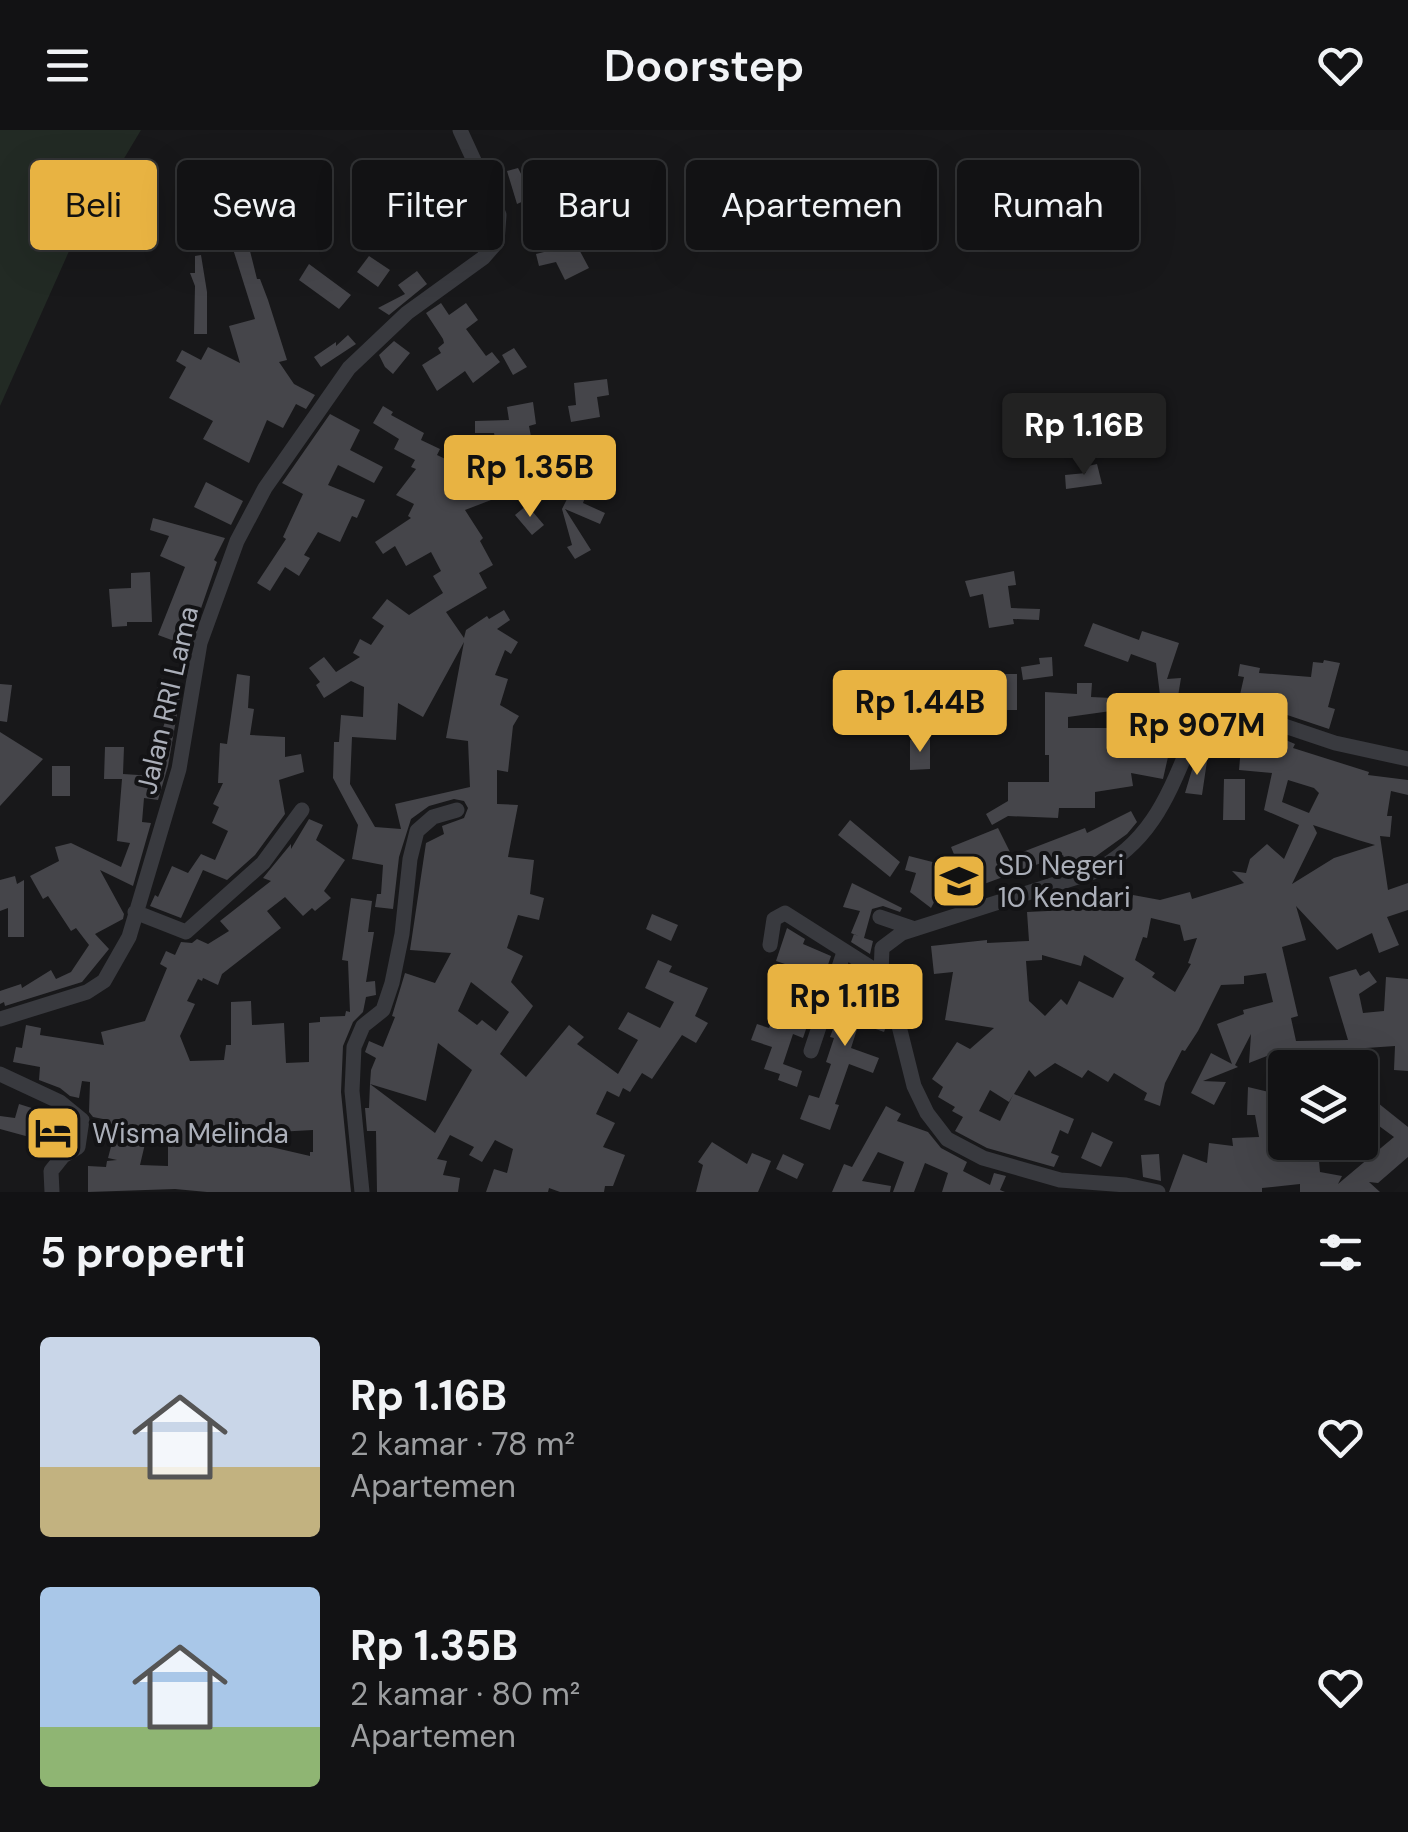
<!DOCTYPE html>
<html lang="id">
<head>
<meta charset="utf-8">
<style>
  body { margin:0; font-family:"DM Sans",sans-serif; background:#1b1b1d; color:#f1f3f6; height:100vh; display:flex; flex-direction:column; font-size:38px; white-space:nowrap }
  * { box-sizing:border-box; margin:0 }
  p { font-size:32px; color:#9c9ea0 }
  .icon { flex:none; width:55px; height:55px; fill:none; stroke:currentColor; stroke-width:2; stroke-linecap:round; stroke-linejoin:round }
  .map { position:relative; height:1062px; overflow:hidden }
  .details { display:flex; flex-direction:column; background:#121214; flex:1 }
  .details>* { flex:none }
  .banner { position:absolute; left:30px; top:30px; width:1350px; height:90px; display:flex; gap:20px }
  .buttons { position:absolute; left:1268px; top:920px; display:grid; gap:20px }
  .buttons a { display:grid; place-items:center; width:110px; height:110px; border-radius:10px; background:#121214; box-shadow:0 10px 40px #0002,0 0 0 2px #313234; font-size:50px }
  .price { position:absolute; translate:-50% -85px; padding:0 22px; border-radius:10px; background:#e8b342; color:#111; font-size:32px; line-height:65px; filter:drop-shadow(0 2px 5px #0008) }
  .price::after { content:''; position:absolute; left:50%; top:60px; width:30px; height:22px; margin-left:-15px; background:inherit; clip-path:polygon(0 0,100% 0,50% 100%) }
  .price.selected { background:#222; color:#fff }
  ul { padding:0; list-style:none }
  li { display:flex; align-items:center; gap:30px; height:250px; padding:0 40px }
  li span { display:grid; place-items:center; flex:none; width:280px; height:200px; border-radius:10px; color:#555 }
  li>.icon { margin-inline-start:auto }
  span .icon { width:120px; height:120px; fill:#fffc; stroke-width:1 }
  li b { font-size:42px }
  h2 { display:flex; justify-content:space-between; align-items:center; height:120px; padding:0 40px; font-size:42px }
  .tag { padding:0 35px; border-radius:10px; background:#121214; box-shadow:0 10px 40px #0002,0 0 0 2px #313234; font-size:35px; line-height:90px }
  .tag.selected { background:#e8b342; color:#111 }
  header { display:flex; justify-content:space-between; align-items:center; height:130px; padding:0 40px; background:#121214; font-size:45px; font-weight:600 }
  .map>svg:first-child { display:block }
  .green { fill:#222a24 }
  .building { fill:#45454a; fill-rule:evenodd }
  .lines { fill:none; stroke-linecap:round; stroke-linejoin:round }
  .minor { stroke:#393a3f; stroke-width:15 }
  .labels { text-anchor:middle; stroke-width:8; stroke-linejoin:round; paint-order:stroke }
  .street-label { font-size:28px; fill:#abafb9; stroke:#131315 }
  .poi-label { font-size:28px; fill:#abafb9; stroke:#131315; text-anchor:start }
</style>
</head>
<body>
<header><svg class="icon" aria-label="menu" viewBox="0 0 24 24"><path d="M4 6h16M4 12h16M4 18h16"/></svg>Doorstep<svg class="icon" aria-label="heart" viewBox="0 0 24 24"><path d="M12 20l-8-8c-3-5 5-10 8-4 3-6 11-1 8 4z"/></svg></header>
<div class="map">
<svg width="1408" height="1062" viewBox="0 0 1408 1062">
  <rect width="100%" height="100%" fill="#18181a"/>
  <path class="green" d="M 0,0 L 141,0 L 70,119 L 0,276 Z"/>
  <path class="building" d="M 518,38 L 533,67 L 517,74 L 507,41 Z
    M 461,52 L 472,58 L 468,65 L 481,72 L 488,87 L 483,98 L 487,100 L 486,107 L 481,114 L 461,102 L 471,82 L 450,71 Z
    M 557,63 L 577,110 L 574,110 L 589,138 L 565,150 L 556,132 L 539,136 L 536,124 L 552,120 L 533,73 Z
    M 233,89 L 249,89 L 249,117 L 257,149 L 260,149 L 268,170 L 287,230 L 279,232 L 294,254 L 315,265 L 306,279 L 296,274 L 283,298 L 267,290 L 249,333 L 203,309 L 213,291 L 169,268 L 186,237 L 176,231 L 182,220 L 201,230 L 208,217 L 240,233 L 229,196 L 255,189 L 233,119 Z
    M 201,125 L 207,162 L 207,204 L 194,204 L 195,156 L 190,143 L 195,143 L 195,126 Z
    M 369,126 L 390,140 L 378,157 L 357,142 Z
    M 309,134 L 351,165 L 339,179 L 299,150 Z
    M 417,141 L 427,154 L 389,185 L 378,178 L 405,164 L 398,155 Z
    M 441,173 L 449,185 L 466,173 L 478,190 L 466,199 L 486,226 L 492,222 L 500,232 L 473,253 L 465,241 L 437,261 L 422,235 L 441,223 L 438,218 L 444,213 L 443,209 L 426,183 Z
    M 348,205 L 356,214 L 321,237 L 314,227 L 336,212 L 336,216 Z
    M 394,211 L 410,223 L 393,244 L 385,237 L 379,225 Z
    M 514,218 L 527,237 L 513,245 L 502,225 Z
    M 607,249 L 609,265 L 597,267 L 600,287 L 571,292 L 568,276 L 576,275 L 574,253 Z
    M 533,272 L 536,294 L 529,296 L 535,327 L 521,330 L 533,354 L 465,380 L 483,408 L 480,411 L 493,435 L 479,443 L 487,458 L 446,482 L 464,508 L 466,500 L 487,486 L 489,489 L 504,480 L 510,490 L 497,499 L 518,512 L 511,524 L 505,520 L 495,545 L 508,549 L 500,575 L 519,586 L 513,596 L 508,642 L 497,640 L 497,674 L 518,675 L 508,727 L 534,730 L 530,764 L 544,768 L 539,790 L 518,785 L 507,818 L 523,826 L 511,852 L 533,876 L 500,924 L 526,947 L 569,895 L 584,907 L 577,914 L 618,944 L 638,910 L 618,899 L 628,882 L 660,898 L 674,872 L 645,858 L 658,830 L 672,836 L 669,842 L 708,858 L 695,886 L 708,893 L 696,913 L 682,905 L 652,949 L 642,943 L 630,962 L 623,958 L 619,967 L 607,961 L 596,984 L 615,993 L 603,1017 L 625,1025 L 613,1056 L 605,1056 L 604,1062 L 560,1062 L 549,1058 L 548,1062 L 486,1062 L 494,1039 L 507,1043 L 513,1019 L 495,1010 L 482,1032 L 469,1025 L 474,1017 L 450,1005 L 437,1029 L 447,1031 L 443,1045 L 460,1048 L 458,1062 L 377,1062 L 376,1001 L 367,1001 L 365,978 L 369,978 L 370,954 L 435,1003 L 472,940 L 438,913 L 426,971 L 370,954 L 371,940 L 376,928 L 365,922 L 369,911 L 383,917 L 395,887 L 392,886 L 405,843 L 435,853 L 451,823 L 410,820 L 426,713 L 444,704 L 442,696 L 464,688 L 468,678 L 464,671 L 454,669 L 429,676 L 411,689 L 399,727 L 393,779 L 375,777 L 377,764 L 381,764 L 383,735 L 352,729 L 358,695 L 333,648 L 334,612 L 339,612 L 341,585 L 363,587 L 364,557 L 351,551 L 324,568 L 316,555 L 320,552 L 309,538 L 324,527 L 336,542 L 360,527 L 353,523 L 360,509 L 371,515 L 384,496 L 372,488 L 387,469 L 409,485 L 443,463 L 433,446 L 441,441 L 431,422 L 406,436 L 395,416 L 383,424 L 375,412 L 411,388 L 408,386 L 414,374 L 396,365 L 416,339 L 411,337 L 415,330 L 394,319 L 399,309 L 373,293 L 383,276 L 393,282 L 391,285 L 424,303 L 421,310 L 440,319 L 437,325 L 460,336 L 454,348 L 473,359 L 503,346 L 494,303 L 475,303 L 475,291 L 509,290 L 507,277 ZM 464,512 L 446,608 L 468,611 L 470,657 L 395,674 L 401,699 L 375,697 L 350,654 L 352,607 L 396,610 L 398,573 L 423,587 ZM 471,852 L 509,882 L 496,901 L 482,890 L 477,895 L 458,881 Z
    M 330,284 L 360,300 L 350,320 L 383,337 L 374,353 L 338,335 L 328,355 L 365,370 L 357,388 L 352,386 L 340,412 L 318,402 L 304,425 L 310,428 L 299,446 L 285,437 L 270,461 L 257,453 L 286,409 L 283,407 L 303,364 L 282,353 Z
    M 579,310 L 583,335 L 551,341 L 544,318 Z
    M 1097,334 L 1102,354 L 1066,359 L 1065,345 L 1086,343 L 1084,337 Z
    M 206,352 L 243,371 L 231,395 L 194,377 Z
    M 562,353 L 587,362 L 583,373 L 605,383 L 600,394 L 565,379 L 591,420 L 575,429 L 567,417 L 572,415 L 562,379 L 567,369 L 557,365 Z
    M 527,375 L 544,395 L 532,405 L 515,385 Z
    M 153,388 L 225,408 L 214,430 L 217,432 L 188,516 L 158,505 L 185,437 L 160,426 L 169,406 L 150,400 Z
    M 1014,441 L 1016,455 L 1008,456 L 1011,478 L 1040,479 L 1039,490 L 1013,489 L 1014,494 L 989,498 L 983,464 L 970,467 L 965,451 Z
    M 150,442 L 152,492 L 127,492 L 127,496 L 112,497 L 109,459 L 131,458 L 131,443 Z
    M 1093,493 L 1139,510 L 1142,501 L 1179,513 L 1167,549 L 1181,548 L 1171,609 L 1158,610 L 1156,566 L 1160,565 L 1156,533 L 1131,524 L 1128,532 L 1084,516 Z
    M 1052,527 L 1053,546 L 1023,550 L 1021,537 L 1040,534 L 1039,528 Z
    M 1324,530 L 1340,533 L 1328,577 L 1335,579 L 1329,599 L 1239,569 L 1244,547 L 1238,546 L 1240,534 L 1260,538 L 1259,543 L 1311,547 L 1313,532 L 1323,533 Z
    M 237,544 L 250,546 L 248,578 L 254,579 L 250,605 L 285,607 L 285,627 L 301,624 L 304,642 L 279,650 L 285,684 L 255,725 L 227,750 L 203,740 L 181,788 L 150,776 L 155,765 L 158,767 L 172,736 L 188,743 L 201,724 L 215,730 L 228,701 L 212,693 L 219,677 L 213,674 L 223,653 L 218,653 L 220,613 L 227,614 Z
    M 986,544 L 1017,544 L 1017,580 L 1007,580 L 1007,590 L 948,588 L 947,565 L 986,564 Z
    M 161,548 L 182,555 L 168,636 L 158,670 L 144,668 L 142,692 L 151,693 L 133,756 L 100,740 L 124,784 L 123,789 L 95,804 L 109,819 L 82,852 L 5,876 L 4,872 L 0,874 L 0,861 L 21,854 L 22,858 L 51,840 L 56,849 L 71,842 L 89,815 L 76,798 L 71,801 L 48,766 L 43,769 L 30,746 L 59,731 L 55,717 L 71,713 L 121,737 L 130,713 L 117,711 L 122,649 L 104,649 L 105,617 L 124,617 L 123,644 L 154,646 L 158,612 L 166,589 L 158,587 L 163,571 L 154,568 Z
    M 1077,553 L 1092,553 L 1091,567 L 1112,568 L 1111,581 L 1068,587 L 1068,598 L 1135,598 L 1135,611 L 1117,612 L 1117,620 L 1168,627 L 1163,649 L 1131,643 L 1133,656 L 1095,662 L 1095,678 L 1059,678 L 1058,688 L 1008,686 L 992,695 L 986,684 L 1008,671 L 1008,652 L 1049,652 L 1049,625 L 1045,625 L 1045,562 L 1077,564 Z
    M 0,554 L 12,555 L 7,592 L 0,591 Z
    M 0,602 L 43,629 L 0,676 Z
    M 1274,605 L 1295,614 L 1293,618 L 1369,642 L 1368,645 L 1408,650 L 1408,665 L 1391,661 L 1387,686 L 1392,686 L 1390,707 L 1380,706 L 1388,760 L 1408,753 L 1408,780 L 1387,787 L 1399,815 L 1379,823 L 1372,803 L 1337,820 L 1296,776 L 1306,810 L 1282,817 L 1298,886 L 1291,888 L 1296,911 L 1348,910 L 1329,847 L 1356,839 L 1360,846 L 1369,841 L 1377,852 L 1359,864 L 1363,883 L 1384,881 L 1386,847 L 1408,849 L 1408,941 L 1394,940 L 1395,916 L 1366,918 L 1367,922 L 1307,925 L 1309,938 L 1285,938 L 1285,959 L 1280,960 L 1272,924 L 1249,933 L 1251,904 L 1235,935 L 1238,937 L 1203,951 L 1226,952 L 1214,975 L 1191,963 L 1211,923 L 1232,934 L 1217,894 L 1244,884 L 1243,880 L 1273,872 L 1266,843 L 1244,846 L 1244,854 L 1221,855 L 1198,901 L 1185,921 L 1182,920 L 1165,953 L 1160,976 L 1144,970 L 1147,963 L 1114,943 L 1108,952 L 1088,940 L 1082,948 L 1055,933 L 1035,947 L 1029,940 L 1014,964 L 1074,989 L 1068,1004 L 1060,1000 L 1051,1023 L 1059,1026 L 1054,1037 L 987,1018 L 955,1001 L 963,987 L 952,981 L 955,977 L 938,967 L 943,957 L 932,949 L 957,912 L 970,919 L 994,898 L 945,890 L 953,842 L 934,844 L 931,816 L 987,810 L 987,813 L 1029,811 L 1027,782 L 1089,779 L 1091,771 L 1129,781 L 1133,765 L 1160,770 L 1190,762 L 1192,769 L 1244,753 L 1232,741 L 1246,743 L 1250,729 L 1267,714 L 1284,729 L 1299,695 L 1264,680 L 1272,643 L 1239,640 L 1242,606 L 1273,609 ZM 1288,650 L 1314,658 L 1319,663 L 1309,683 L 1282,672 ZM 1313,695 L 1358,710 L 1375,715 L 1334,728 L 1292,754 L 1317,703 ZM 1151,788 L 1180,795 L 1184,811 L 1197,808 L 1188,833 L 1191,834 L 1175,862 L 1152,847 L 1155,843 L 1135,830 L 1143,807 L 1147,808 ZM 1042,825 L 1081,836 L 1084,825 L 1124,848 L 1113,868 L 1079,851 L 1067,875 L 1061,869 L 1045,886 L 1029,871 L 1026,831 L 1042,830 ZM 990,960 L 1009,972 L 1013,965 L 1000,991 L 979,981 Z
    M 930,609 L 930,639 L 910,640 L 910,610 Z
    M 1195,630 L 1207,631 L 1202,665 L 1185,663 Z
    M 52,636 L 70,636 L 70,666 L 52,666 Z
    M 1224,649 L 1245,649 L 1245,690 L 1223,690 Z
    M 1131,681 L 1137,692 L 1127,704 L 1088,732 L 1068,738 L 1063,725 L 965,761 L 943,755 L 931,778 L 910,762 L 916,743 L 905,740 L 909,726 L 960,739 L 951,717 L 998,698 L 1012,726 L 1085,698 L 1087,703 Z
    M 309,689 L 323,695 L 316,710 L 345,730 L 324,761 L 331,768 L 315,781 L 312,778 L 303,786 L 285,767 L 267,781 L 281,798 L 222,844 L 218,855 L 203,848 L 202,851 L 198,849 L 187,871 L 195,874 L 180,906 L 190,931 L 224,930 L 226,915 L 231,915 L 231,872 L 251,871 L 252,895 L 284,893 L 286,933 L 309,932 L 309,893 L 320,892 L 320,887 L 345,886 L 346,881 L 350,882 L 348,831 L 342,830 L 351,768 L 372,771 L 368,802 L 374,802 L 366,852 L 375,851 L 376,865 L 366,867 L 363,882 L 353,892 L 343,916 L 341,962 L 351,1062 L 207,1062 L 175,1059 L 88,1062 L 88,1036 L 106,1037 L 107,1031 L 117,1030 L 108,1028 L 113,1009 L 104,1007 L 108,990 L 93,987 L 89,982 L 90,952 L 82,951 L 79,968 L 70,966 L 60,958 L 39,950 L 40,937 L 13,932 L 16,917 L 22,918 L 26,895 L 41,898 L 40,905 L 104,915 L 101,902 L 145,891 L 167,838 L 160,834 L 166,821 L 175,825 L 181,812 L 192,813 L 197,809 L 208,814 L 229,801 L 220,791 L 271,751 L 263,748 L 291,714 L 291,719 ZM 313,1000 L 313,1022 L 310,1022 L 310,1026 L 220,1005 ZM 148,1001 L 168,1005 L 168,1036 L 140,1035 Z
    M 850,690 L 900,732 L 890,747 L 838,705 Z
    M 15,746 L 17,754 L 24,750 L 24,807 L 8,807 L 8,778 L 0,781 L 0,750 Z
    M 852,753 L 902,778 L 900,782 L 883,776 L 872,779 L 864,808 L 873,811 L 870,824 L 851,812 L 854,804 L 858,806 L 851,803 L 860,781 L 843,777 Z
    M 652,784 L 678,795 L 671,811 L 646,799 Z
    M 787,798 L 805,809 L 803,814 L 831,826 L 803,908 L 793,904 L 783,934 L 802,941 L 797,957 L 778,950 L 780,944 L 764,939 L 772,917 L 751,910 L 757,894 L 769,898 L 791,836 L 776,831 Z
    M 851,838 L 872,851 L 866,874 L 882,880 L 887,894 L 884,902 L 859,893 L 851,918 L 879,928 L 873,943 L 849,934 L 835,974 L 839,975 L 830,1000 L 800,989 L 809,965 L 819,968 L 831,934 L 826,932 L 834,908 L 830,907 L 844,870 L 840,868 Z
    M 1248,957 L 1285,966 L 1285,1012 L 1305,1012 L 1306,1032 L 1319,1031 L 1320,1042 L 1342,1046 L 1338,1054 L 1394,1007 L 1367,987 L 1378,973 L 1408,997 L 1408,1027 L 1378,1053 L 1369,1052 L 1380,1062 L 1300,1062 L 1300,1054 L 1262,1058 L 1262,1062 L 1169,1062 L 1183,1024 L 1207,1033 L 1209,1013 L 1233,1016 L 1232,1008 L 1259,1007 L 1255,985 L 1247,985 Z
    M 19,974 L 38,980 L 36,986 L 68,993 L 68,1010 L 56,1018 L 32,1013 L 33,1008 L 0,999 L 0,986 L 15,988 Z
    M 886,976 L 901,984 L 897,991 L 928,1002 L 941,1018 L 967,1032 L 963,1041 L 990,1055 L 994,1043 L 1006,1046 L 1000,1060 L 1005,1062 L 942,1062 L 948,1043 L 925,1033 L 914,1062 L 893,1062 L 904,1032 L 878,1022 L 862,1051 L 891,1056 L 890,1062 L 832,1062 L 844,1034 L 852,1037 Z
    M 1092,1002 L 1113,1012 L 1101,1037 L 1081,1028 Z
    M 712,1012 L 747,1034 L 752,1023 L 771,1031 L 758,1062 L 696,1062 L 703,1035 L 698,1032 Z
    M 783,1024 L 804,1034 L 797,1049 L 776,1039 Z
    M 1159,1024 L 1161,1051 L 1143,1047 L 1141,1025 Z"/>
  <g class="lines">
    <path class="minor" d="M 135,782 L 186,802 L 263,733 L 302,680
      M 880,787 L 915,799
      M 770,815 L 774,789 L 785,783 L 881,844
      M 0,889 L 87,862 L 104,851 L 129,807 L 179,639 L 200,513 L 237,411 L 265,358 L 349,238 L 407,183 L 483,128 L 497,112 L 499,85 L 460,0
      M 811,921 L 844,822
      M 0,944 L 60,972 L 82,990 L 78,1017 L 63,1026 L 51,1041 L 52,1062
      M 362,1062 L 352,961 L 354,917 L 363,896 L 383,880 L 392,853 L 402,804 L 410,729 L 417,701 L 433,687 L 457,680
      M 1158,1062 L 1126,1055 L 1060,1050 L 983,1028 L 947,1009 L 927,983 L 914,956 L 897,888 L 881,844 L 882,818 L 902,803 L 1093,742 C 1161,708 1173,648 1203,584 L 1222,575 L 1335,613 L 1408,629"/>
  </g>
  <defs>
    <g id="school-square" transform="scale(2.875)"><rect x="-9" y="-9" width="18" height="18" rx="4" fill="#e8b342" stroke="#131315"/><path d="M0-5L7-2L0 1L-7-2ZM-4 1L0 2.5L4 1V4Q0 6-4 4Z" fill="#111"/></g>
    <g id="hotel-square" transform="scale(2.875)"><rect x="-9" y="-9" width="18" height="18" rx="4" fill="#e8b342" stroke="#131315"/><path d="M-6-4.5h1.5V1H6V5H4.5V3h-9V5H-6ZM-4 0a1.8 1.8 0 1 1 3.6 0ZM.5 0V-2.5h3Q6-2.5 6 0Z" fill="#111"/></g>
  </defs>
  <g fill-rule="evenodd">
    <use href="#school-square" x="959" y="751"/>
    <use href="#hotel-square" x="53" y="1003"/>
  </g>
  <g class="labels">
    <g class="street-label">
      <text transform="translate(167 570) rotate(-77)" y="10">Jalan RRI Lama</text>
    </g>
    <g class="poi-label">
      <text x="998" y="745">SD Negeri<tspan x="998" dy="32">10 Kendari</tspan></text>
      <text x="92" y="1013">Wisma Melinda</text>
    </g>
  </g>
</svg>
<div class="buttons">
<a><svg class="icon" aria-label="layers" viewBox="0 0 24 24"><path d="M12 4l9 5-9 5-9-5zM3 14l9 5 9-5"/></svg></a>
</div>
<b class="price selected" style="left:1084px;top:348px">Rp 1.16B</b>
<b class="price" style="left:530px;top:390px">Rp 1.35B</b>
<b class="price" style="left:920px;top:625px">Rp 1.44B</b>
<b class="price" style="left:1197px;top:648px">Rp 907M</b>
<b class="price" style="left:845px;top:919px">Rp 1.11B</b>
<div class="banner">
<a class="tag selected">Beli</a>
<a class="tag">Sewa</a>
<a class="tag">Filter</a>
<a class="tag">Baru</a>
<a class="tag">Apartemen</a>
<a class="tag">Rumah</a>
</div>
</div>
<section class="details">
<h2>5 properti<svg class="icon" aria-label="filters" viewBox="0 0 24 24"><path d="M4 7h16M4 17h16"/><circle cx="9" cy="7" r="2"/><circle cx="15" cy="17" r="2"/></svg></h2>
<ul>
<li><span style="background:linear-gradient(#c9d6e8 65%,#c2b280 0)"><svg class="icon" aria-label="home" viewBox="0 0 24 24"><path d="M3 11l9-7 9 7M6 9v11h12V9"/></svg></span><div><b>Rp 1.16B</b><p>2 kamar · 78 m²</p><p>Apartemen</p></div><svg class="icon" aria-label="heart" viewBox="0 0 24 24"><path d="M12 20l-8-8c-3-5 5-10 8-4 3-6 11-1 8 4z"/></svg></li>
<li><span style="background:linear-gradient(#a9c7e8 70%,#8fb573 0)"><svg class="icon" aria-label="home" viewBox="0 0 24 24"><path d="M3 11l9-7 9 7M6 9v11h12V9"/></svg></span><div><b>Rp 1.35B</b><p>2 kamar · 80 m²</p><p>Apartemen</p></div><svg class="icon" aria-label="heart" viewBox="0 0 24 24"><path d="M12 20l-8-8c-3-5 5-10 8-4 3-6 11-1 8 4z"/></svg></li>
</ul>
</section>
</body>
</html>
